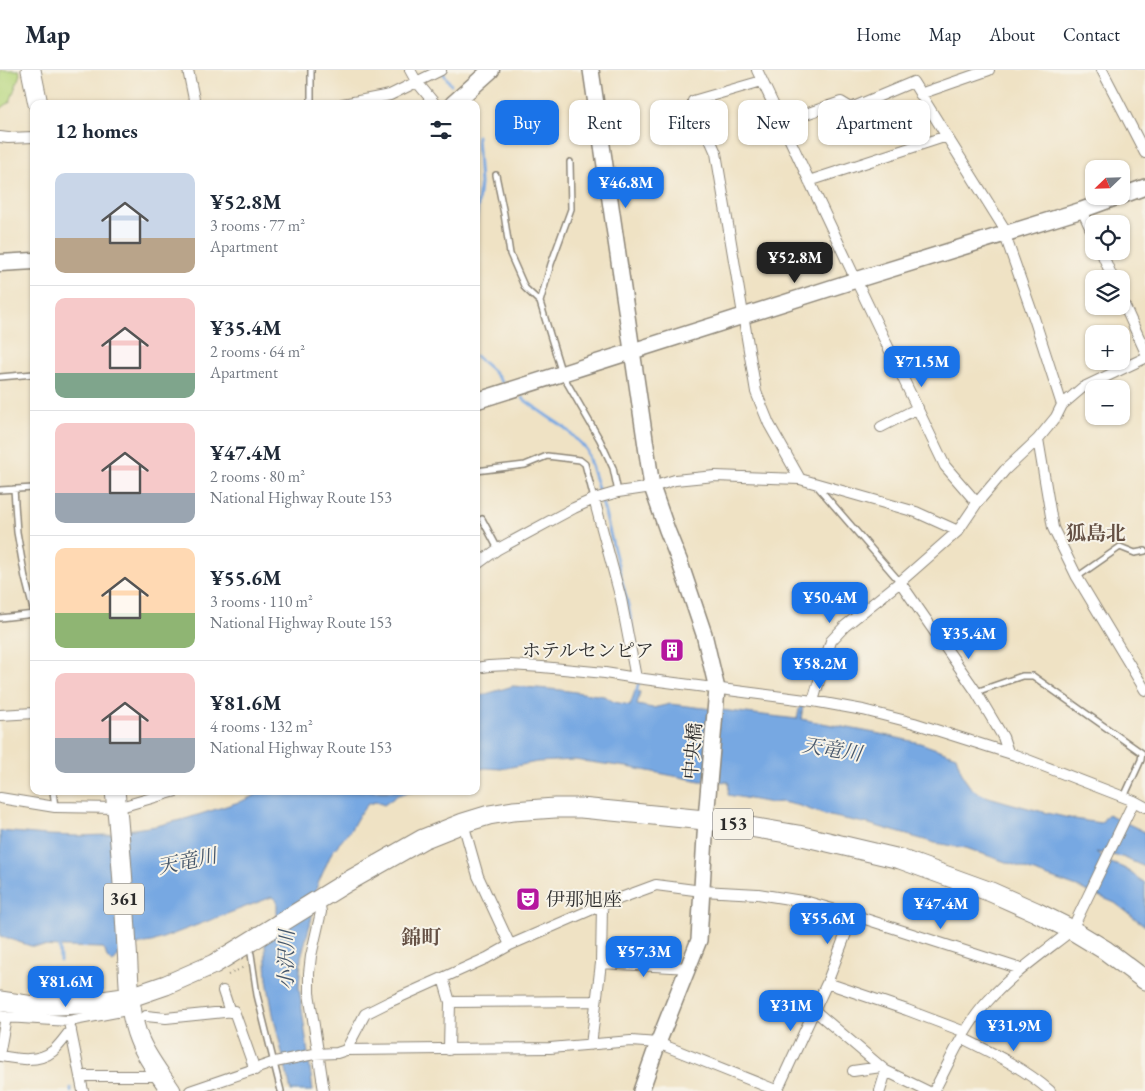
<!DOCTYPE html>
<html lang="en">
<head>
<meta charset="utf-8">
<style>
  body { margin:0; font-family:"EB Garamond","Noto Serif JP",serif; background:#f6f6f7; color:#1f2937; height:100vh; display:flex; flex-direction:column; font-size:19px; white-space:nowrap }
  * { box-sizing:border-box; margin:0 }
  p { font-size:16px; color:#747a83 }
  .icon { flex:none; width:28px; height:28px; fill:none; stroke:currentColor; stroke-width:2; stroke-linecap:round; stroke-linejoin:round }
  .map { position:relative; flex:1; overflow:hidden }
  .side { position:absolute; left:30px; top:30px; width:450px; height:695px; display:flex; flex-direction:column; background:#fff; border-radius:10px; box-shadow:0 1px 4px #0004 }
  .side>* { flex:none }
  .guide { position:absolute; left:495px; top:30px; width:475px; height:45px; display:flex; gap:10px }
  .needle { width:32px; rotate:247deg }
  .controls { position:absolute; left:1085px; top:90px; display:grid; gap:10px }
  .controls a { display:grid; place-items:center; width:45px; height:45px; border-radius:10px; background:#fff; box-shadow:0 1px 4px #0004; font-size:25px }
  .price { position:absolute; translate:-50% -42px; padding:0 11px; border-radius:10px; background:#1a73e8; color:#fff; font-size:16px; line-height:32px; filter:drop-shadow(0 1px 2px #0008) }
  .price::after { content:''; position:absolute; left:50%; top:30px; width:15px; height:11px; margin-left:-8px; background:inherit; clip-path:polygon(0 0,100% 0,50% 100%) }
  .price.on { background:#222; color:#fff }
  ul { padding:0; list-style:none }
  li { display:flex; align-items:center; gap:15px; height:125px; padding:0 25px }
  li+li { border-top:1px solid #e0e1e3 }
  li span { display:grid; place-items:center; flex:none; width:140px; height:100px; border-radius:10px; color:#555 }
  li>.icon { margin-inline-start:auto }
  span .icon { width:60px; height:60px; fill:#fffc; stroke-width:1 }
  li b { font-size:21px }
  h2 { display:flex; justify-content:space-between; align-items:center; height:60px; padding:0 25px; font-size:21px }
  .tag { padding:0 18px; border-radius:10px; background:#fff; box-shadow:0 1px 4px #0004; font-size:18px; line-height:45px }
  .tag.on { background:#1a73e8; color:#fff }
  header { display:flex; align-items:center; gap:30px; box-sizing:border-box; height:70px; padding:0 25px; background:#fff; border-bottom:1px solid #e0e1e3 }
  header strong { font-size:24px }
  nav { display:flex; gap:28px; margin-inline-start:auto; font-size:18px }
  .map>svg:first-child { display:block }
  .green { fill:#b7d77e; stroke:#718154 }
  .water { fill:#77a8e2; stroke:#516a86 }
  .lines { fill:none; stroke-linecap:round; stroke-linejoin:round }
  .stream { stroke:#77a8e2; stroke-width:3 }
  .lane-casing { stroke:#8d8678; stroke-width:8 }
  .street-casing { stroke:#8d8678; stroke-width:12 }
  .secondary-casing { stroke:#8d8678; stroke-width:18 }
  .primary-casing { stroke:#8d8678; stroke-width:19 }
  .highway-casing { stroke:#8d8678; stroke-width:21 }
  .path { stroke:#8d8678; stroke-width:2; stroke-dasharray:1 4; stroke-linecap:butt }
  .lane { stroke:#fff; stroke-width:5 }
  .street { stroke:#fff; stroke-width:10 }
  .secondary { stroke:#fff; stroke-width:15 }
  .primary { stroke:#fff; stroke-width:16 }
  .highway { stroke:#fff; stroke-width:19 }
  .labels { text-anchor:middle; stroke-width:4; stroke-linejoin:round; paint-order:stroke }
  .shield { fill:#f7f3e8; stroke:#686764; stroke-width:1 }
  .shield-label { font-size:18px; font-weight:bold; fill:#2b2b2b }
  .poi-label { font-size:19px; fill:#2b2b2b; stroke:#f7f3e8; text-anchor:end }
  .street-label { font-size:19px; fill:#2b2b2b; stroke:#f7f3e8 }
  .neighbourhood-label { font-size:20px; font-weight:bold; fill:#655145; stroke:#f7f3e8 }
  .water-label { font-size:20px; font-style:italic; fill:#46576b; stroke:#f7f3e8 }
</style>
</head>
<body>
<header>
<strong>Map</strong>
<nav><a>Home</a><a>Map</a><a>About</a><a>Contact</a></nav>
</header>
<div class="map">
<svg width="1145" height="1021" viewBox="0 0 1145 1021">
  <rect width="100%" height="100%" fill="#f7f3e8"/>
  <filter id="ink" filterUnits="userSpaceOnUse"><feTurbulence type="fractalNoise" baseFrequency=".02" numOctaves="2"/><feDisplacementMap in="SourceGraphic" scale="10" xChannelSelector="R" yChannelSelector="G"/><feConvolveMatrix kernelMatrix="1 2 1 2 8 2 1 2 1" color-interpolation-filters="sRGB"/></filter>
  <filter id="wash" filterUnits="userSpaceOnUse"><feTurbulence type="fractalNoise" baseFrequency=".0096" numOctaves="4" result="noise"/><feDisplacementMap in="SourceGraphic" scale="20" xChannelSelector="R" yChannelSelector="G"/><feGaussianBlur stdDeviation="1.12" result="paint"/><feColorMatrix in="noise" values="0 0 0 0 0 0 0 0 0 0 0 0 0 0 0 0 0 1.4 0 .05"/><feComposite in="paint" operator="in"/></filter>
  <g filter="url(#wash)">
    <rect width="100%" height="100%" fill="#efe2c4"/>
    <path class="green" d="M 0,0 L 19,0 L 20,4 L 10,32 L 0,39 Z"/>
    <path class="water" d="M 513,616 L 561,620 L 604,626 L 614,632 L 630,635 L 635,621 L 640,622 L 637,635 L 653,638 L 670,634 L 797,649 L 800,635 L 803,636 L 801,649 L 880,664 L 920,673 L 956,686 C 960,698 965,716 977,722 C 985,727 997,729 1006,732 C 1039,741 1067,749 1101,753 L 1108,744 L 1145,762 L 1145,797 L 1122,787 L 1096,782 L 1111,793 L 1124,798 L 1145,813 L 1145,856 L 1115,833 L 1077,817 L 966,778 L 935,773 L 869,754 L 825,745 L 800,736 L 782,732 L 771,733 L 728,725 L 729,712 L 700,711 L 627,697 L 574,690 L 537,692 L 501,699 L 485,698 L 476,700 L 476,627 Z
      M 265,721 L 418,721 L 398,725 L 384,735 L 376,732 L 368,734 L 359,745 L 350,761 L 332,782 L 317,816 L 311,851 L 301,887 L 299,917 L 313,1021 L 291,1021 L 273,944 L 267,910 L 265,874 L 277,846 L 277,831 L 272,827 L 152,872 C 136,874 122,879 113,893 L 107,888 L 105,880 L 103,878 L 31,876 L 0,866 L 0,761 L 47,765 L 77,766 L 107,765 L 127,760 L 156,756 L 185,749 L 242,731 Z"/>
    <g class="lines">
      <path class="stream" d="M 442,1 L 451,15
        M 476,153 L 480,114 L 477,66
        M 476,286 L 493,301 L 502,312
        M 522,328 L 547,346 L 565,358 L 586,379 L 603,435 L 629,539 L 639,597 L 639,602
        M 636,624 L 639,611
        M 59,874 L 60,891
        M 71,1021 L 71,1018"/>
    </g>
  </g>
  <g filter="url(#ink)">
    <g class="lines">
      <g class="lane-casing">
        <path id="lane" d="M 311,34 L 311,0
          M 496,105 L 504,144 L 510,184 L 525,218 L 540,232 L 562,304 L 600,370 L 613,398 L 618,422
          M 540,232 L 551,194 L 571,139 L 570,92
          M 0,307 L 34,304
          M 476,401 L 525,395 L 547,386 L 580,390 L 585,394 L 594,429
          M 817,416 L 900,512
          M 14,419 L 17,462 L 25,508 L 34,543
          M 0,420 L 34,418
          M 482,449 L 498,479
          M 1077,507 L 1120,477 L 1135,483 L 1145,481
          M 0,548 L 34,544
          M 976,622 L 1022,606 L 1033,606 L 1142,683 L 1141,690 L 1124,727
          M 53,721 L 55,737
          M 248,878 L 251,884 L 257,925 L 281,1021"/>
      </g>
      <g class="street-casing">
        <path id="street" d="M 188,0 L 195,34
          M 410,0 L 416,11 L 435,34
          M 757,0 L 856,210 L 945,396 L 977,433
          M 1102,0 L 1145,83
          M 762,11 L 693,31 L 716,83 L 756,322 L 769,354 L 800,409
          M 920,24 L 989,0
          M 343,34 L 390,25 L 441,0
          M 782,52 L 841,32 L 851,38 L 913,12 L 1004,158 L 1007,171 L 1034,248 L 1062,335
          M 0,67 L 8,68 L 34,67
          M 809,111 L 947,66
          M 1082,140 L 1094,166
          M 1101,181 L 1113,209
          M 1121,228 L 1145,281
          M 881,357 L 918,338
          M 1038,369 L 1053,458 L 1077,507 L 1145,620
          M 594,429 L 621,529 L 636,608
          M 476,495 L 498,479 L 574,438 L 594,429 L 618,422 L 652,417 L 675,410 L 715,406 L 800,409 L 916,442 L 958,461
          M 900,512 L 975,620 L 1003,667 L 1008,682
          M 476,598 L 489,596 L 509,595 L 542,597 L 605,603 L 636,608 L 813,631 L 863,640 L 914,653 L 1015,685 L 1134,731 L 1145,737
          M 813,631 L 831,571 L 845,556 L 900,512 L 958,461 L 977,433 L 1005,400 L 1038,369 L 1056,347 L 1062,335 L 1082,318 L 1145,288
          M 0,645 L 34,643
          M 0,728 L 55,737 L 117,738 L 176,721
          M 463,753 L 478,806 L 510,875
          M 319,830 L 321,842 L 311,886 L 309,903 L 309,923 L 324,1021
          M 601,893 L 689,898
          M 443,908 L 450,932 L 449,980
          M 827,913 L 907,940 L 965,962
          M 223,921 L 230,942
          M 450,932 L 596,931
          M 814,940 L 886,1001 L 880,1021
          M 0,946 L 6,947 L 69,951 L 132,939
          M 146,946 L 166,948 L 234,941 L 255,1000
          M 70,957 L 83,1021
          M 962,968 C 992,983 1024,998 1050,1021
          M 591,975 L 601,893 L 602,835
          M 0,980 L 6,947
          M 346,980 L 365,944 L 389,932 L 487,888 L 510,875 L 602,835 L 656,815 L 702,821 L 758,824 L 808,832 L 853,845 L 1021,899
          M 0,986 C 17,989 38,993 53,981 C 60,975 65,967 71,960
          M 853,1001 L 881,997
          M 886,1001 L 927,1021
          M 80,1006 L 161,1006
          M 190,1021 L 275,992 L 314,984 L 337,983 L 346,980 L 550,978 L 631,971 L 658,973 L 778,1021
          M 777,1021 L 827,913 L 853,845
          M 934,1021 C 950,991 964,957 987,932 C 1012,904 1043,883 1072,860 L 1076,851 L 1134,731"/>
      </g>
      <g class="secondary-casing">
        <path id="secondary" d="M 591,0 L 652,417 L 667,460 L 679,490 L 704,564 L 717,619 L 706,749 L 699,870 L 658,973 L 641,1021
          M 1121,126 L 1145,117
          M 476,331 L 856,210 L 1082,140 L 1120,126"/>
      </g>
      <g class="primary-casing">
        <path id="primary" d="M 453,34 L 491,0
          M 0,193 L 34,191"/>
      </g>
      <g class="highway-casing">
        <path id="highway" d="M 31,0 L 38,34
          M 115,721 C 121,773 124,826 127,878 C 129,906 128,942 139,969 C 146,987 160,1004 171,1021
          M 0,931 L 33,936 L 81,934 L 131,927 L 166,915 L 214,894 L 347,812 L 423,769 L 463,753 L 489,745 L 513,741 L 555,738 L 581,738 L 715,751 L 798,765 L 900,789 L 991,822 L 1036,842 L 1072,860 L 1105,880 L 1145,910"/>
      </g>
      <path class="path" d="M 228,905 L 246,896"/>
      <use href="#lane" class="lane"/>
      <use href="#street" class="street"/>
      <use href="#secondary" class="secondary"/>
      <use href="#primary" class="primary"/>
      <use href="#highway" class="highway"/>
    </g>
  </g>
  <defs>
    <g id="building-square" transform="scale(1.25)"><rect x="-9" y="-9" width="18" height="18" rx="4" fill="#b5179e" stroke="#f7f3e8"/><path d="M-4-6H4V6H1V3H-1V6H-4ZM-2.5-4.3h1.7v1.8h-1.7ZM.8-4.3h1.7v1.8H.8ZM-2.5-1h1.7V.8h-1.7ZM.8-1h1.7V.8H.8Z" fill="#fff"/></g>
    <g id="theatre-square" transform="scale(1.25)"><rect x="-9" y="-9" width="18" height="18" rx="4" fill="#b5179e" stroke="#f7f3e8"/><path d="M-5-5.5Q0-4 5-5.5V0Q5 5 0 6Q-5 5-5 0ZM-3.3-2.5H-1v1.5H-3.3ZM1-2.5H3.3v1.5H1ZM-2.8 1Q0 5.5 2.8 1Z" fill="#fff"/></g>
  </defs>
  <g fill-rule="evenodd">
    <use href="#building-square" x="672" y="580"/>
    <use href="#theatre-square" x="528" y="829"/>
  </g>
  <g class="labels">
    <g class="shield">
      <rect x="713" y="738.5" width="40" height="31" rx="4"/>
      <rect x="104" y="813.5" width="40" height="31" rx="4"/>
    </g>
    <g class="shield-label">
      <text x="733" y="760">153</text>
      <text x="124" y="835">361</text>
    </g>
    <g class="poi-label">
      <text x="654" y="587">ホテルセンピア</text>
      <text x="546" y="836" text-anchor="start">伊那旭座</text>
    </g>
    <g class="street-label">
      <text transform="translate(692 681) rotate(-85)" y="7">中央橋</text>
    </g>
    <g class="neighbourhood-label">
      <text x="1096" y="470">狐島北</text>
      <text x="421" y="874">錦町</text>
    </g>
    <g class="water-label">
      <text transform="translate(832 679) rotate(9)" y="7">天竜川</text>
      <text transform="translate(187 791) rotate(-12)" y="7">天竜川</text>
      <text transform="translate(286 890) rotate(-89)" y="7">小沢川</text>
    </g>
  </g>
</svg>
<div class="controls">
<a><svg class="needle" viewBox="-14 -14 28 28"><path d="M0-13l5 13h-10z" fill="#e53935"/><path d="M0 13l5-13h-10z" fill="#747a83"/></svg></a>
<a><svg class="icon" aria-label="locate" viewBox="0 0 24 24"><circle cx="12" cy="12" r="6"/><path d="M12 2v4M12 18v4M2 12h4M18 12h4"/></svg></a>
<a><svg class="icon" aria-label="layers" viewBox="0 0 24 24"><path d="M12 4l9 5-9 5-9-5zM3 14l9 5 9-5"/></svg></a>
<a>+</a>
<a>−</a>
</div>
<b class="price" style="left:626px;top:139px">¥46.8M</b>
<b class="price on" style="left:795px;top:214px">¥52.8M</b>
<b class="price" style="left:922px;top:318px">¥71.5M</b>
<b class="price" style="left:830px;top:554px">¥50.4M</b>
<b class="price" style="left:969px;top:590px">¥35.4M</b>
<b class="price" style="left:820px;top:620px">¥58.2M</b>
<b class="price" style="left:941px;top:860px">¥47.4M</b>
<b class="price" style="left:828px;top:875px">¥55.6M</b>
<b class="price" style="left:644px;top:908px">¥57.3M</b>
<b class="price" style="left:66px;top:938px">¥81.6M</b>
<b class="price" style="left:791px;top:962px">¥31M</b>
<b class="price" style="left:1014px;top:982px">¥31.9M</b>
<div class="guide">
<a class="tag on">Buy</a>
<a class="tag">Rent</a>
<a class="tag">Filters</a>
<a class="tag">New</a>
<a class="tag">Apartment</a>
</div>
<section class="side">
<h2>12 homes<svg class="icon" aria-label="filters" viewBox="0 0 24 24"><path d="M4 7h16M4 17h16"/><circle cx="9" cy="7" r="2"/><circle cx="15" cy="17" r="2"/></svg></h2>
<ul>
<li><span style="background:linear-gradient(#c9d6e8 65%,#b9a48a 0)"><svg class="icon" aria-label="home" viewBox="0 0 24 24"><path d="M3 11l9-7 9 7M6 9v11h12V9"/></svg></span><div><b>¥52.8M</b><p>3 rooms · 77 m²</p><p>Apartment</p></div></li>
<li><span style="background:linear-gradient(#f6c9c9 75%,#7fa58c 0)"><svg class="icon" aria-label="home" viewBox="0 0 24 24"><path d="M3 11l9-7 9 7M6 9v11h12V9"/></svg></span><div><b>¥35.4M</b><p>2 rooms · 64 m²</p><p>Apartment</p></div></li>
<li><span style="background:linear-gradient(#f6c9c9 70%,#9aa5b1 0)"><svg class="icon" aria-label="home" viewBox="0 0 24 24"><path d="M3 11l9-7 9 7M6 9v11h12V9"/></svg></span><div><b>¥47.4M</b><p>2 rooms · 80 m²</p><p>National Highway Route 153</p></div></li>
<li><span style="background:linear-gradient(#ffd9b3 65%,#8fb573 0)"><svg class="icon" aria-label="home" viewBox="0 0 24 24"><path d="M3 11l9-7 9 7M6 9v11h12V9"/></svg></span><div><b>¥55.6M</b><p>3 rooms · 110 m²</p><p>National Highway Route 153</p></div></li>
<li><span style="background:linear-gradient(#f6c9c9 65%,#9aa5b1 0)"><svg class="icon" aria-label="home" viewBox="0 0 24 24"><path d="M3 11l9-7 9 7M6 9v11h12V9"/></svg></span><div><b>¥81.6M</b><p>4 rooms · 132 m²</p><p>National Highway Route 153</p></div></li>
</ul>
</section>
</div>
</body>
</html>
